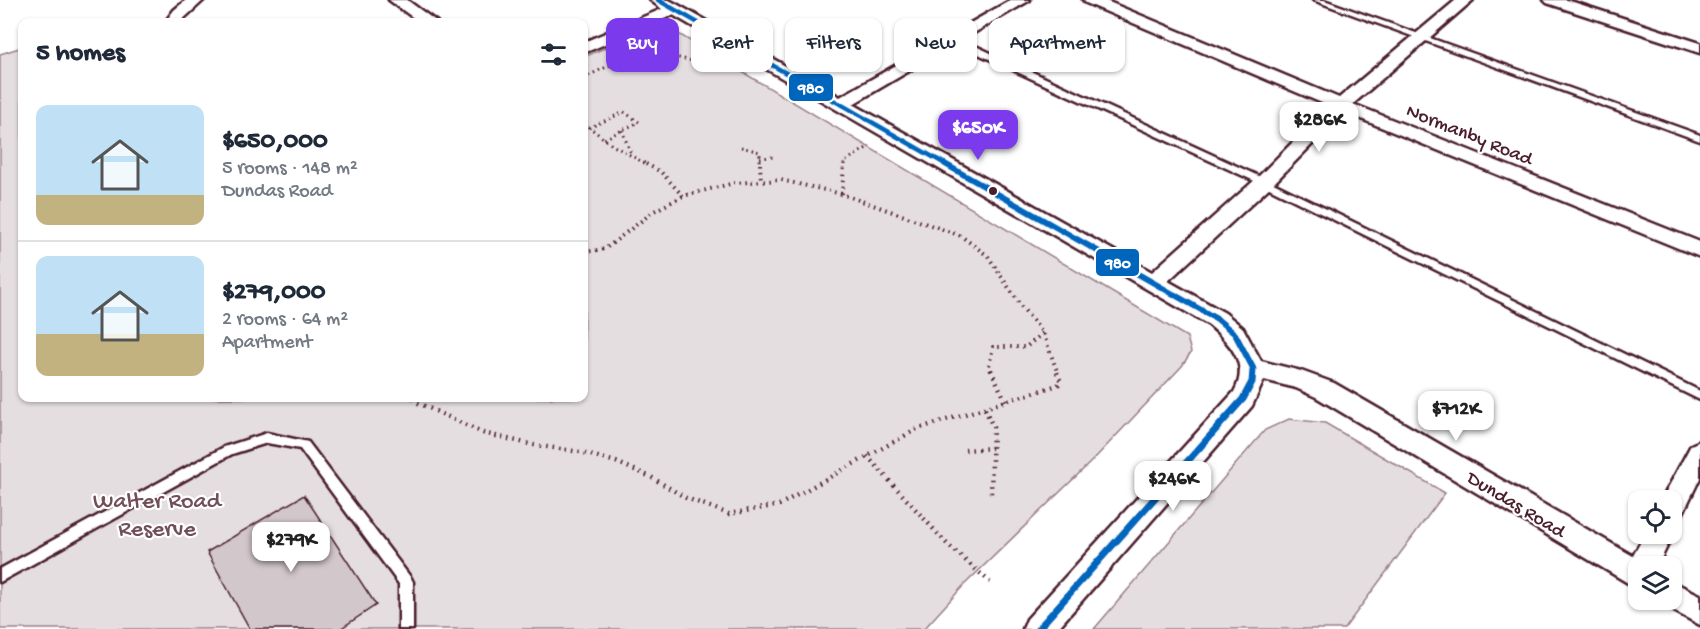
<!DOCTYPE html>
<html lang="en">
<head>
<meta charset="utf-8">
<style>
  body { margin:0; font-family:"Gochi Hand",sans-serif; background:#f6f6f7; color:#1f2937; height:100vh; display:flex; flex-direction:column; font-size:22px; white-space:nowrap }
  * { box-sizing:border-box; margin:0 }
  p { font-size:20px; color:#747a83 }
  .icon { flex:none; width:33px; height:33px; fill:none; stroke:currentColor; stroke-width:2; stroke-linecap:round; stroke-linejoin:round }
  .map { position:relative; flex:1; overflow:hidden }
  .drawer { position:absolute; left:18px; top:18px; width:570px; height:384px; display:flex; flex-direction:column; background:#fff; border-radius:12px; box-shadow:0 2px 4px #0004 }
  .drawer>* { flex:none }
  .banner { position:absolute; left:606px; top:18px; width:570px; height:54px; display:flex; gap:12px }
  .fabs { position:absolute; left:1628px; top:490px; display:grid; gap:12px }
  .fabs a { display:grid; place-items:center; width:54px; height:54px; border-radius:12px; background:#fff; box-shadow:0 2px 4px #0004; font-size:30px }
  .price { position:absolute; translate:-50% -51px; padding:0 14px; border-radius:12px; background:#fff; color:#222; font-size:20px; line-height:39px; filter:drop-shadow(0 2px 3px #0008) }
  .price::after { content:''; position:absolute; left:50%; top:36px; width:18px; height:14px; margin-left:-9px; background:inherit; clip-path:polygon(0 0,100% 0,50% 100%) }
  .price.on { background:#7c3aed; color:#fff }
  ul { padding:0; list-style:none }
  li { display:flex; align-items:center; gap:18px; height:150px; padding:0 18px }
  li+li { border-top:2px solid #e0e1e3 }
  li span { display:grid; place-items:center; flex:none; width:168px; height:120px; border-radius:12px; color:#555 }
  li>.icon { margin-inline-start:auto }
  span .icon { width:72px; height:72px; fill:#fffc; stroke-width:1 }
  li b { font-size:26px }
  h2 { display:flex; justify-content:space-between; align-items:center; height:72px; padding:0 18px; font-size:26px }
  .pill { padding:0 21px; border-radius:12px; background:#fff; box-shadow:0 2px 4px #0004; font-size:21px; line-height:54px }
  .pill.on { background:#7c3aed; color:#fff }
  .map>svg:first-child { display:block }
  .green { fill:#e5dee0; stroke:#987e86; stroke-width:1.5 }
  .building { fill:#d2c7cb; stroke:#4a1f2b; stroke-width:1.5 }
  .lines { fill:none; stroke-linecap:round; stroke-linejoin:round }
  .lane-casing { stroke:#4a1f2b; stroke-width:5 }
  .street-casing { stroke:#4a1f2b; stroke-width:5 }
  .path-far2 { stroke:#4a1f2b; stroke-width:3; stroke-dasharray:1.5 4; stroke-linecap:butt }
  .path-far1 { stroke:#4a1f2b; stroke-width:4; stroke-dasharray:1.5 4.5; stroke-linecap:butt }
  .path { stroke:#4a1f2b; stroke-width:4.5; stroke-dasharray:1.5 5; stroke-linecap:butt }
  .lane { fill:#fff; fill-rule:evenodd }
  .street { fill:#fff; fill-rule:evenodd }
  .bus-1-far2-casing { stroke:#fff; stroke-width:8 }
  .bus-1-far1-casing { stroke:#fff; stroke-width:10 }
  .bus-1-casing { stroke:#fff; stroke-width:11 }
  .bus-1-far2 { stroke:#0065bd; stroke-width:4.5 }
  .bus-1-far1 { stroke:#0065bd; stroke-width:6 }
  .bus-1 { stroke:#0065bd; stroke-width:7 }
  .bus-dot { fill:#4a1f2b; stroke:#fff; stroke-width:2 }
  .labels { text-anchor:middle; stroke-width:4.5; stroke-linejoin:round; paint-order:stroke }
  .street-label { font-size:20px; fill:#4a1f2b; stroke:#fff }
  .near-park-label { font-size:24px; fill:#714f58; stroke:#fff }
  .line-badge { stroke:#fff; stroke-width:2 }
  .badge-label { font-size:16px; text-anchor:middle; font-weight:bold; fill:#fff }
</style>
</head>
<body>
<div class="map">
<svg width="1700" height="629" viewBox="0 0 1700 629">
  <rect width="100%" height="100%" fill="#fff"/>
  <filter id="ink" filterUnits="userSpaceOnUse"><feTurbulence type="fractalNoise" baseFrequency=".0167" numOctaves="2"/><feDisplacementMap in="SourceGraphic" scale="12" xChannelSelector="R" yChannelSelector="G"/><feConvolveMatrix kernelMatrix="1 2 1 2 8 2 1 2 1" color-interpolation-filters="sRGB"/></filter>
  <g filter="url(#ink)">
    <path class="green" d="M 639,33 L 677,33 L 1187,337 L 1191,352 L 1182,366 L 1095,458 L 964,585 L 924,629 L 0,629 L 0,54 L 22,47 L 22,398 L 584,398 L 584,57 Z
      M 1289,419 L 1325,423 L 1445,493 L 1344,629 L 1094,629 L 1265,430 Z"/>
    <path class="building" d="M 304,495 L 376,605 L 340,629 L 250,629 L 207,552 Z"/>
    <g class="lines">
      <g class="lane-casing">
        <path id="lane" d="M 1313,0 L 1324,0 L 1700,135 L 1700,141 Z
          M 950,37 L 956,37 L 1267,180 L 1700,391 L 1700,400 L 1261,184 L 950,41 Z
          M 267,433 L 308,442 L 411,578 L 413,582 L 413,629 L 399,629 L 399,584 L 300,449 L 267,443 L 232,454 L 0,582 L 0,569 L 224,447 Z"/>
      </g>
      <g class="street-casing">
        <path id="street" d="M 186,0 L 204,0 L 180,22 L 165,22 L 174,10 Z
          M 389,0 L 407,0 L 437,22 L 419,22 Z
          M 650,0 L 669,0 L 680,6 L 840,97 L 1011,0 L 1030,0 L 853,104 L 1152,272 L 1257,178 L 1329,106 L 1086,3 L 1083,0 L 1104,0 L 1339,98 L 1456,0 L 1473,0 L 1353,104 L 1700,242 L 1700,257 L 1344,112 L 1271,186 L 1168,281 L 1225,313 L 1243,328 L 1261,361 L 1301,371 L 1334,383 L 1633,556 L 1645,534 L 1671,534 L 1671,530 L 1673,534 L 1657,567 L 1638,567 L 1638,587 L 1628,583 L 1316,397 L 1296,388 L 1264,380 L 1252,406 L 1057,629 L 1023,629 L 1027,619 L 1234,392 C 1250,364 1230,343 1209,325 L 673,15 L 584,53 L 584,42 L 662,9 Z
          M 1544,0 L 1567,0 L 1700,43 L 1700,53 L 1547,3 Z
          M 1700,441 L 1700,478 L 1681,517 L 1671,521 L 1671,501 L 1661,501 L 1691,445 Z
          M 1671,581 L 1700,595 L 1700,625 L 1661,604 L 1659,600 L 1671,600 Z"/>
      </g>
      <path class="path-far2" d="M 645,55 L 652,40
        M 584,78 C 606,67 630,54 655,55 C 681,55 703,68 729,63
        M 584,123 L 612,145 L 648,165
        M 589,128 L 624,112 L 639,122 L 604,139
        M 622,130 L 631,154
        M 741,147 L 760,152 L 760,165
        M 760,158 L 774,157
        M 844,165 L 844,162 L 870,146"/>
      <path class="path-far1" d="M 646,164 L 661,172 L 683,196
        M 760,164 L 761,181
        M 842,194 L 844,164
        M 584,252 L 605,249 L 654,211 L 683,196 L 734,183 L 781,180 L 842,194 L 961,236 L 988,256 L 1020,305 L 1043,333 L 1057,371
        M 991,371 L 989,366 L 993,347 L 1026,347 L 1043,333"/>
      <path class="path" d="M 991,370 L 1006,402
        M 414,398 L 416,402 L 483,433 L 534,445 L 580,452 L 616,462 L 651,477 L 686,498 L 729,514 L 779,505 L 917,429 L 1058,385 L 1061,382 L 1056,370
        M 985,409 L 993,427 L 991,494
        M 965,450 L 992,448
        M 867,456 L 948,545 L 990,582"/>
      <use href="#lane" class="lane"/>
      <use href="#street" class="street"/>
      <g class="bus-1-far2-casing">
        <path id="bus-1-far2" d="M 658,0 L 947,165"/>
      </g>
      <g class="bus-1-far1-casing">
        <path id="bus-1-far1" d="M 945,164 L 1217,319 L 1235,334 L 1253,368
          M 1253,371 L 1253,368"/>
      </g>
      <g class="bus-1-casing">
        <path id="bus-1" d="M 1038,629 L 1243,399 L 1252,382 L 1253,370"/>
      </g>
      <use href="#bus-1-far2" class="bus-1-far2"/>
      <use href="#bus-1-far1" class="bus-1-far1"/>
      <use href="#bus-1" class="bus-1"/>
    </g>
  </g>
  <circle class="bus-dot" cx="993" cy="191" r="5"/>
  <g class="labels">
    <g class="street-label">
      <text transform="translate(1470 133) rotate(22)" y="7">Normanby Road</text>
      <text transform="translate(1517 503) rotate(31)" y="7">Dundas Road</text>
    </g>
    <g class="near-park-label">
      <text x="157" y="507">Walter Road<tspan x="157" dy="28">Reserve</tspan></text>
    </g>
  </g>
  <g class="line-badge">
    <rect x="788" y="73" width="46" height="29" rx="6" fill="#0065bd"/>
    <rect x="1095" y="248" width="45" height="29" rx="6" fill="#0065bd"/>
  </g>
  <g class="badge-label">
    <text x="811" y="93">980</text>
    <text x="1118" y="268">980</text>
  </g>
</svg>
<div class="fabs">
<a><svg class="icon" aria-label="locate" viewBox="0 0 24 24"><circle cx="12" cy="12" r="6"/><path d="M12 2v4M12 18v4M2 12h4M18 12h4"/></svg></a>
<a><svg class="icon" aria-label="layers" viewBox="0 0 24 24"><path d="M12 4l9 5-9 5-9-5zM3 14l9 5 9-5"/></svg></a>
</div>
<b class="price" style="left:1319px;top:153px">$286K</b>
<b class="price on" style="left:978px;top:161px">$650K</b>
<b class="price" style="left:1456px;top:442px">$712K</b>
<b class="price" style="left:1173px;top:512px">$246K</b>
<b class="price" style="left:291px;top:573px">$279K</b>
<div class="banner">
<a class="pill on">Buy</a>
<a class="pill">Rent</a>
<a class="pill">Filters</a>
<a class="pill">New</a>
<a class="pill">Apartment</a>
</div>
<section class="drawer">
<h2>5 homes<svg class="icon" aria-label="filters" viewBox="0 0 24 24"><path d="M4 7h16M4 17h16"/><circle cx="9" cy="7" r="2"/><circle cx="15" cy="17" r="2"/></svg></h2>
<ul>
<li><span style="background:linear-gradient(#bfe0f5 75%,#c2b280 0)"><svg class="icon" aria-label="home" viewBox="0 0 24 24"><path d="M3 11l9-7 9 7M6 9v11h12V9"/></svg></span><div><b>$650,000</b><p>5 rooms · 148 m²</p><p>Dundas Road</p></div></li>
<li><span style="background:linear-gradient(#bfe0f5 65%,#c2b280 0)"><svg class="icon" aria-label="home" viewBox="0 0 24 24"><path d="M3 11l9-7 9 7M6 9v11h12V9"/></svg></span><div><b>$279,000</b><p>2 rooms · 64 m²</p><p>Apartment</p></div></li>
</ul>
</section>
</div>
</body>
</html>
